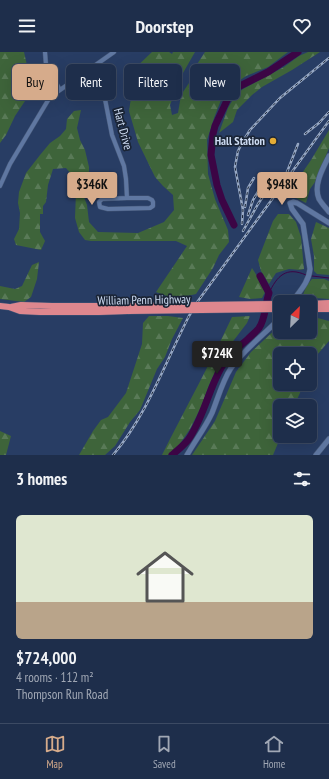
<!DOCTYPE html>
<html lang="en">
<head>
<meta charset="utf-8">
<style>
  body { margin:0; font-family:"PT Sans Narrow",sans-serif; background:#2b3a55; color:#f1f3f6; height:100vh; display:flex; flex-direction:column; font-size:15px; white-space:nowrap }
  * { box-sizing:border-box; margin:0 }
  p { font-size:13px; color:#a1a8b5 }
  .icon { flex:none; width:22px; height:22px; fill:none; stroke:currentColor; stroke-width:2; stroke-linecap:round; stroke-linejoin:round }
  .map { position:relative; height:403px; overflow:hidden }
  .details { display:flex; flex-direction:column; background:#1e2e4b; flex:1 }
  .details>* { flex:none }
  .top-card { position:absolute; left:12px; top:12px; width:305px; height:36px; display:flex; gap:8px }
  .needle { width:26px; rotate:24deg }
  .tools { position:absolute; left:273px; top:243px; display:grid; gap:8px }
  .tools a { display:grid; place-items:center; width:44px; height:44px; border-radius:6px; background:#1e2e4b; box-shadow:0 4px 16px #0002,0 0 0 1px #3c4a63; font-size:20px }
  .price { position:absolute; translate:-50% -34px; padding:0 9px; border-radius:4px; background:#d6ab8b; color:#111; font-size:13px; line-height:26px; filter:drop-shadow(0 1px 2px #0008) }
  .price::after { content:''; position:absolute; left:50%; top:24px; width:12px; height:9px; margin-left:-6px; background:inherit; clip-path:polygon(0 0,100% 0,50% 100%) }
  .price.selected { background:#222; color:#fff }
  ul { padding:0; list-style:none }
  li { display:grid; align-content:center; gap:8px; height:212px; padding:0 16px }
  li span { display:grid; place-items:center; height:124px; border-radius:6px; color:#555 }
  li>.icon { margin-inline-start:auto }
  span .icon { width:72px; height:72px; fill:#fffc; stroke-width:1 }
  li b { font-size:17px }
  h2 { display:flex; justify-content:space-between; align-items:center; height:48px; padding:0 16px; font-size:17px }
  .pill { padding:0 14px; border-radius:6px; background:#1e2e4b; box-shadow:0 4px 16px #0002,0 0 0 1px #3c4a63; font-size:14px; line-height:36px }
  .pill.selected { background:#d6ab8b; color:#111 }
  header { display:flex; justify-content:space-between; align-items:center; height:52px; padding:0 16px; background:#1e2e4b; font-size:18px; font-weight:600 }
  .tabs { display:flex; justify-content:space-around; align-items:center; height:56px; border-top:1px solid #3c4a63; background:#1e2e4b; font-size:11px; color:#a1a8b5 }
  .tabs a { display:grid; justify-items:center; gap:2px }
  .tabs .selected { color:#d6ab8b }
  .map>svg:first-child { display:block }
  .forest { fill:url(#forest-firs) }
  .lines { fill:none; stroke-linecap:round; stroke-linejoin:round }
  .stream { stroke:#3c0545; stroke-width:1 }
  .river { stroke:#3c0545; stroke-width:7 }
  .minor-casing { stroke:#455777; stroke-width:5 }
  .tertiary-casing { stroke:#455777; stroke-width:6 }
  .trunk-casing { stroke:#455777; stroke-width:7 }
  .minor { stroke:#5f77a1; stroke-width:4 }
  .tertiary { stroke:#5f77a1; stroke-width:5 }
  .trunk { stroke:#de878e; stroke-width:6 }
  .rail-casing { stroke:#97a8c4; stroke-width:2.5 }
  .rail { stroke:#1b2536; stroke-width:1; stroke-dasharray:3; stroke-linecap:butt }
  .trunk-bridge-casing { stroke:#455777; stroke-width:7; stroke-linecap:butt }
  .trunk-bridge { stroke:#de878e; stroke-width:6 }
  .poi-dot { fill:#e5ad36; stroke:#1b2536; stroke-width:1.5 }
  .labels { text-anchor:middle; stroke-width:3.5; stroke-linejoin:round; paint-order:stroke }
  .street-label { font-size:12px; fill:#cedcf3; stroke:#1b2536 }
  .poi-label { font-size:12px; font-weight:bold; fill:#cedcf3; stroke:#1b2536; text-anchor:end }
</style>
</head>
<body>
<header><svg class="icon" aria-label="menu" viewBox="0 0 24 24"><path d="M4 6h16M4 12h16M4 18h16"/></svg>Doorstep<svg class="icon" aria-label="heart" viewBox="0 0 24 24"><path d="M12 20l-8-8c-3-5 5-10 8-4 3-6 11-1 8 4z"/></svg></header>
<div class="map">
<svg width="329" height="403" viewBox="0 0 329 403">
  <defs>
    <pattern id="forest-firs" width="22" height="20" patternUnits="userSpaceOnUse"><rect width="22" height="20" fill="#3e643a"/><path d="M5 1l3.5 6h-7zM16 11l3.5 6h-7z" fill="#597a57"/></pattern>
  </defs>
  <rect width="100%" height="100%" fill="#283d64"/>
  <path class="forest" d="M 0,0 L 24,0 L 31,31 L 27,46 L 15,64 L 6,83 L 0,91 Z
    M 152,0 L 169,0 L 172,2 L 173,0 L 195,0 L 183,21 L 181,30 L 175,40 L 170,53 L 172,63 L 178,61 L 181,43 L 189,31 L 192,20 L 205,0 L 288,0 L 268,15 L 246,24 L 229,36 L 221,48 L 214,66 L 207,88 L 208,122 L 215,147 L 228,178 L 229,190 L 219,203 L 213,216 L 196,242 C 178,246 173,247 156,240 L 187,194 L 176,189 L 91,189 L 85,188 L 79,180 L 75,166 L 76,140 L 72,123 L 66,116 L 53,117 L 48,133 L 46,150 L 43,154 L 43,162 L 40,162 L 40,180 L 45,189 L 41,198 L 16,193 L 14,187 L 19,177 L 20,161 L 18,151 L 19,140 L 26,121 L 40,103 L 50,91 L 60,84 L 66,77 L 67,67 L 74,59 L 81,58 L 77,76 L 80,88 L 85,98 L 89,115 L 89,121 L 84,130 L 84,145 L 87,153 L 89,170 L 98,180 L 138,181 L 164,170 L 174,158 L 173,143 L 163,134 L 155,125 L 138,90 L 129,59 L 131,46 L 130,33 L 127,27 L 130,21 Z
    M 308,0 L 320,0 L 292,18 L 262,35 L 252,43 L 237,58 L 233,70 L 219,81 L 228,56 L 235,44 L 243,37 L 284,15 L 299,4 Z
    M 329,78 L 329,96 L 315,130 L 310,137 L 306,151 L 290,143 L 296,130 L 311,108 Z
    M 278,162 L 289,162 L 296,170 L 301,185 L 304,217 L 300,218 L 289,217 L 276,221 L 269,232 L 261,219 L 258,208 L 273,169 Z
    M 316,170 L 329,176 L 329,223 L 317,222 L 314,219 L 314,204 L 311,187 Z
    M 39,210 L 37,227 L 31,245 L 24,250 L 0,247 L 0,234 L 15,237 L 22,234 L 32,213 Z
    M 252,216 L 259,227 L 265,240 L 262,246 L 250,247 L 239,245 Z
    M 312,227 L 324,227 L 329,229 L 329,247 L 302,245 L 307,233 Z
    M 149,264 L 168,264 L 183,266 L 172,287 L 165,305 L 157,317 L 140,358 L 130,370 L 115,394 L 105,403 L 79,403 L 93,379 L 101,368 L 108,365 L 126,341 L 142,292 L 143,271 Z
    M 250,264 L 247,271 L 224,301 L 209,333 L 201,355 L 190,377 L 179,393 L 168,403 L 162,403 C 185,357 210,312 232,265 Z
    M 310,264 L 329,269 L 329,289 L 317,303 L 310,319 L 310,302 L 280,302 L 280,332 L 304,332 L 294,354 L 280,354 L 280,384 L 281,384 L 273,403 L 192,403 L 215,369 L 236,320 L 251,300 L 280,273 L 280,280 L 310,280 Z
    M 0,379 L 11,384 L 6,403 L 0,403 Z"/>
  <g class="lines">
    <path class="stream" d="M 312,224 L 329,226
      M 269,241 C 277,224 286,214 306,223"/>
    <path class="river" d="M 234,173 L 222,148 L 217,133 L 211,103 L 213,82 L 215,74 L 231,40 L 234,37 L 268,20 L 298,0
      M 172,403 C 178,398 183,394 188,388 C 203,367 208,339 221,316 C 228,303 238,296 248,287 C 252,283 256,280 259,276 C 266,266 265,252 269,241 L 260,224"/>
    <g class="minor-casing">
      <path id="minor" d="M 45,0 L 46,13 L 60,38
        M 90,16 L 101,32 L 104,42 L 112,83 L 124,114 L 126,127 L 127,146
        M 0,134 L 10,112 L 50,45 L 114,0
        M 127,146 L 148,146 L 152,148 L 153,150 L 153,154 L 150,156 L 108,157 L 100,155 L 99,150 L 102,147 Z"/>
    </g>
    <g class="tertiary-casing">
      <path id="tertiary" d="M 329,104 C 323,116 313,133 319,147 C 322,152 326,156 329,160
        M 292,250 C 299,240 309,230 310,217 L 303,172 L 292,157 L 290,151 L 293,150 L 297,151 L 329,171
        M 187,403 C 195,389 205,376 212,361 C 218,346 222,330 231,316 C 244,297 264,283 280,266
        M 316,403 L 329,387"/>
    </g>
    <g class="trunk-casing">
      <path id="trunk" d="M 310,252 L 329,251
        M 0,254 L 9,255 L 20,259 L 40,260 L 99,260 L 128,259
        M 11,255 L 21,253 L 52,254 L 128,254
        M 310,257 L 329,257"/>
    </g>
    <use href="#minor" class="minor"/>
    <use href="#tertiary" class="tertiary"/>
    <use href="#trunk" class="trunk"/>
    <g class="rail-casing">
      <path id="rail" d="M 305,82 L 319,71 L 329,60
        M 287,120 L 298,92
        M 245,155 L 248,136 L 254,126
        M 248,163 L 253,148 L 262,133
        M 242,172 L 243,158 L 235,115 L 238,99 L 242,91 L 250,78 L 280,46 L 329,6
        M 243,179 L 258,152 L 268,137
        M 113,403 C 147,363 165,311 189,264 L 198,249 L 329,69"/>
    </g>
    <use href="#rail" class="rail"/>
    <g class="trunk-bridge-casing">
      <path id="trunk-bridge" d="M 128,254 L 280,252
        M 128,259 L 280,257"/>
    </g>
    <use href="#trunk-bridge" class="trunk-bridge"/>
  </g>
  <circle class="poi-dot" cx="273" cy="89" r="4"/>
  <g class="labels">
    <g class="street-label">
      <text transform="translate(123 77) rotate(75)" y="4">Hart Drive</text>
      <text transform="translate(144 248) rotate(-1)" y="4">William Penn Highway</text>
    </g>
    <g class="poi-label">
      <text x="265" y="93">Hall Station</text>
    </g>
  </g>
</svg>
<div class="tools">
<a><svg class="needle" viewBox="-14 -14 28 28"><path d="M0-13l5 13h-10z" fill="#e53935"/><path d="M0 13l5-13h-10z" fill="#a1a8b5"/></svg></a>
<a><svg class="icon" aria-label="locate" viewBox="0 0 24 24"><circle cx="12" cy="12" r="6"/><path d="M12 2v4M12 18v4M2 12h4M18 12h4"/></svg></a>
<a><svg class="icon" aria-label="layers" viewBox="0 0 24 24"><path d="M12 4l9 5-9 5-9-5zM3 14l9 5 9-5"/></svg></a>
</div>
<b class="price" style="left:92px;top:154px">$346K</b>
<b class="price" style="left:282px;top:154px">$948K</b>
<b class="price selected" style="left:217px;top:323px">$724K</b>
<div class="top-card">
<a class="pill selected">Buy</a>
<a class="pill">Rent</a>
<a class="pill">Filters</a>
<a class="pill">New</a>
</div>
</div>
<section class="details">
<h2>3 homes<svg class="icon" aria-label="filters" viewBox="0 0 24 24"><path d="M4 7h16M4 17h16"/><circle cx="9" cy="7" r="2"/><circle cx="15" cy="17" r="2"/></svg></h2>
<ul>
<li><span style="background:linear-gradient(#dfe7d0 70%,#b9a48a 0)"><svg class="icon" aria-label="home" viewBox="0 0 24 24"><path d="M3 11l9-7 9 7M6 9v11h12V9"/></svg></span><div><b>$724,000</b><p>4 rooms · 112 m²</p><p>Thompson Run Road</p></div></li>
</ul>
</section>
<nav class="tabs">
<a class="selected"><svg class="icon" aria-label="map" viewBox="0 0 24 24"><path d="M3 6l6-2 6 2 6-2v14l-6 2-6-2-6 2zM9 4v14M15 6v14"/></svg>Map</a>
<a><svg class="icon" aria-label="saved" viewBox="0 0 24 24"><path d="M7 4h10v16l-5-4-5 4z"/></svg>Saved</a>
<a><svg class="icon" aria-label="home" viewBox="0 0 24 24"><path d="M3 11l9-7 9 7M6 9v11h12V9"/></svg>Home</a>
</nav>
</body>
</html>
